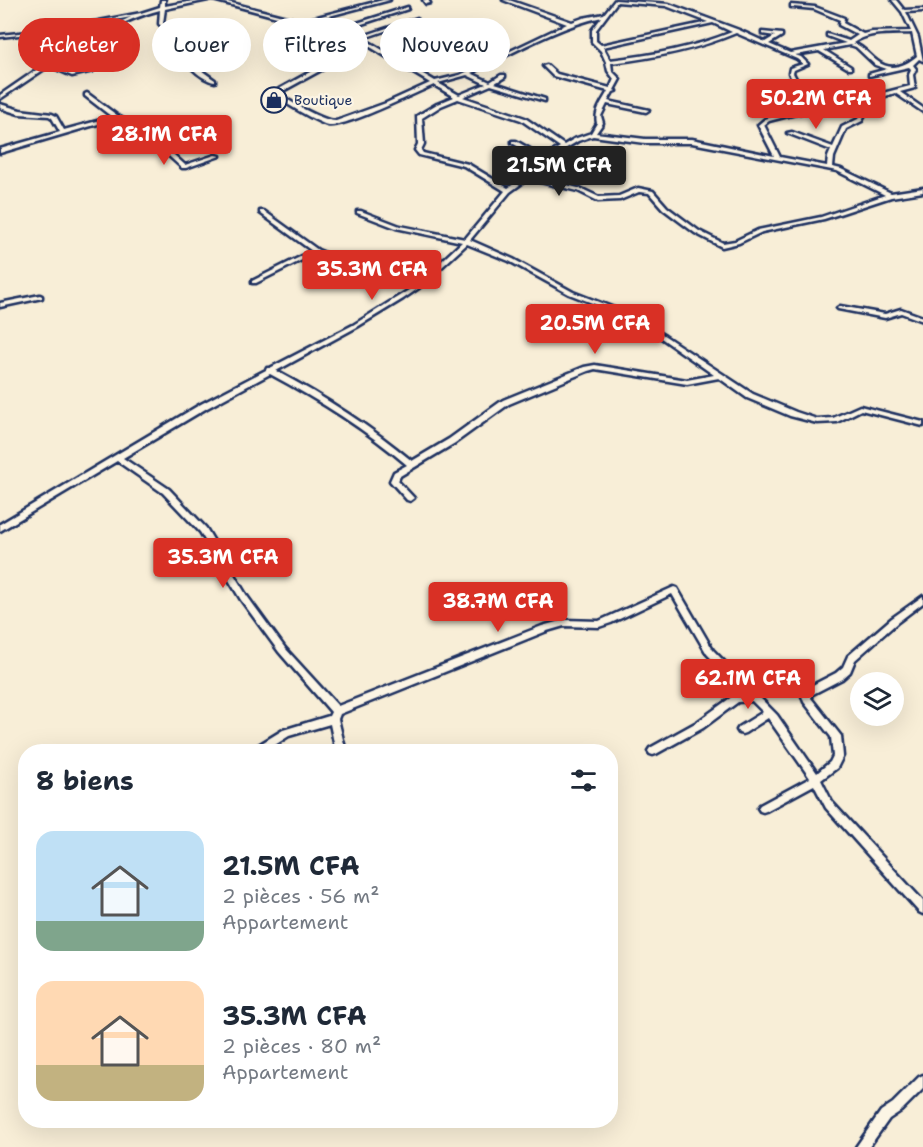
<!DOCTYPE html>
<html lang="fr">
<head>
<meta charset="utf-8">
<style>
  body { margin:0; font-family:"Shantell Sans",sans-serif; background:#f6f6f7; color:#1f2937; height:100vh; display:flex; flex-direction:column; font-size:22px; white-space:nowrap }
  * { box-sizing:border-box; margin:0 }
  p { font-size:20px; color:#747a83 }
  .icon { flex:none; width:33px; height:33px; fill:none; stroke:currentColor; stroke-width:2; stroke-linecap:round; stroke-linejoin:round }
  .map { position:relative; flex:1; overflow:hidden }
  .side { position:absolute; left:18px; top:744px; width:600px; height:384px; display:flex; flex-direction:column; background:#fff; border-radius:24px; box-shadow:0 6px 24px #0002 }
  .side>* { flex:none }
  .top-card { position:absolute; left:18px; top:18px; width:600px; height:54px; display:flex; gap:12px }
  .controls { position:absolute; left:850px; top:672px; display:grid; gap:12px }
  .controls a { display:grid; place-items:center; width:54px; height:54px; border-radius:50%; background:#fff; box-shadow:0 6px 24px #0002; font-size:30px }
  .price { position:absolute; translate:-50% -51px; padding:0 14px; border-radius:6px; background:#d93025; color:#fff; font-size:20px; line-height:39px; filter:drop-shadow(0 2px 3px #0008) }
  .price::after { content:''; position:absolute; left:50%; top:36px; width:18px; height:14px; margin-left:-9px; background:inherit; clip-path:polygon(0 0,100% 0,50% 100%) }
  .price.on { background:#222; color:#fff }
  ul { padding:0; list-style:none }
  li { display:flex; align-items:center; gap:18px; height:150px; padding:0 18px }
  li span { display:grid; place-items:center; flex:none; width:168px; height:120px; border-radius:18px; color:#555 }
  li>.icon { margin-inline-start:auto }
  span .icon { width:72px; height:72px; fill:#fffc; stroke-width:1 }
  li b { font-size:26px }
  h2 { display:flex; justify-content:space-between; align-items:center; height:72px; padding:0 18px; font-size:26px }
  .pill { padding:0 21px; border-radius:27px; background:#fff; box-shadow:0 6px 24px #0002; font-size:21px; line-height:54px }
  .pill.on { background:#d93025; color:#fff }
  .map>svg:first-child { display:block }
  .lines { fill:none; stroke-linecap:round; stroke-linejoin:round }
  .minor-casing { stroke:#1b2f5e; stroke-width:5 }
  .minor { fill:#fcf5e5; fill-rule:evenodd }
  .labels { text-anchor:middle; stroke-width:4.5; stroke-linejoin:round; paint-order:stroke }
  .far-poi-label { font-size:14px; fill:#1b2f5e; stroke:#fcf5e5; text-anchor:start }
</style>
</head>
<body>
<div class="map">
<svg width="923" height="1147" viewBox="0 0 923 1147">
  <rect width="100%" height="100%" fill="#f8eed7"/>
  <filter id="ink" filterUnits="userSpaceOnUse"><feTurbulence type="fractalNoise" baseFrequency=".0167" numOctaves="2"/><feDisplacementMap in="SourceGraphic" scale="12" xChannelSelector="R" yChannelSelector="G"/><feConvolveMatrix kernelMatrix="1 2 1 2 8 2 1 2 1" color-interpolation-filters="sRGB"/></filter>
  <g filter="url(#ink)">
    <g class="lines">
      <g class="minor-casing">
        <path id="minor" d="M 161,0 L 165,0 L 165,6 L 199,0 L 208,0 L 165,9 L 163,23 C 173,28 176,42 182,51 C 191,63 203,72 215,80 L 215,82 C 199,80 180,57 172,43 C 168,35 166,29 159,24 L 160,10 C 121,20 86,42 52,64 L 73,73 L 91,69 L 93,69 L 93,71 L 72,76 L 49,66 L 0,99 L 0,95 L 45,64 L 45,62 L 49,62 L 88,38 L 131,17 L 57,31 L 0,37 L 0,35 L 57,29 L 141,13 L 160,7 Z
          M 213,0 L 220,0 L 302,21 L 383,0 L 390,0 L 306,22 L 335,30 L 408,7 L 408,9 L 340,31 L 357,38 L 417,18 L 417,20 L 361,39 L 369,42 L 435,81 L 460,75 L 567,24 L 503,0 L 509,0 L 572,22 L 583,18 L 604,14 L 615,0 L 669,4 L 739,30 L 765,42 L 775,36 L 762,34 L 762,32 L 782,34 L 782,36 L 769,44 L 790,53 L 846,43 L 827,36 L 827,34 L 849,41 L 858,35 L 839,25 L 840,20 L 814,9 L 793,7 L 791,7 L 791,5 L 815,7 L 844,18 L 843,23 L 863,34 L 872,32 L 911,31 L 902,12 L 892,0 L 896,0 L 904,10 L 923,9 L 923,11 L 906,12 L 918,37 L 923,61 L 919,59 L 913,65 L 916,69 L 913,75 L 915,88 L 900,92 L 923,108 L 923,112 L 895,93 L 873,100 L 862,121 L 846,129 L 834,157 L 833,167 L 841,169 L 891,193 L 923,188 L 923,192 L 891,197 L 824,219 L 762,232 L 739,243 L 722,247 L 695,233 L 663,209 L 649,193 L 639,192 L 620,200 L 598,201 L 578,191 L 528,179 L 510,192 L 470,240 L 513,259 L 573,292 L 622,311 L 665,336 L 753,394 L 796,412 L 817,419 L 833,418 L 860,406 L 923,422 L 923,426 L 861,410 L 837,422 L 817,423 L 790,416 L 747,398 L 719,378 L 687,384 L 595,369 L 588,371 L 509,404 L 455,443 L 400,476 L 398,481 L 414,498 L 410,501 L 407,500 L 390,481 L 394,472 L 407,465 C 365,429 319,400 270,374 L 207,408 L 123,458 L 169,489 L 206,528 L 247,596 L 285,648 L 338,706 L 542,626 L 564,620 L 599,621 L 674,587 L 677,588 L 713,650 L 777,715 L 817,773 L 830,762 L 833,756 L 831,737 L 804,702 L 801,693 L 803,690 L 836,673 L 843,667 L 848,656 L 892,618 L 923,596 L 923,603 L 898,622 L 855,660 L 850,672 L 842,679 L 811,695 L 811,698 L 841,736 L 843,756 L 837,768 L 821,780 L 832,802 L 923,901 L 923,914 L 919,912 L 826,808 L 814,785 L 766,811 L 763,812 L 760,811 L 758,808 L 760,805 L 810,778 L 768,718 L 745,733 L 742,734 L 739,733 L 737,730 L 739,727 L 763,712 L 752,701 L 738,702 L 703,728 L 656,754 L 653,755 L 650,754 L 648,751 L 650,748 L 697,722 L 733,696 L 745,694 L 707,654 L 672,594 L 611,623 L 599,627 L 564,626 L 547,631 L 340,714 L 338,719 L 346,752 L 336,752 L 330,724 L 289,736 L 264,752 L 251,752 L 252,749 L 283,730 L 329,716 L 331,712 L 279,652 L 241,600 L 200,532 L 163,493 L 117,461 L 0,531 L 0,524 L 201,404 L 266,370 L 267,368 L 270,368 L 353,325 L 412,288 L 378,278 L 316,253 L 256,283 L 252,283 L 252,281 L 312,251 L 260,213 L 260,211 L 264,211 L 318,250 L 382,276 L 416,285 L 462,242 L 396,228 L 357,213 L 357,211 L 361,211 L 400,226 L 465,239 L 505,191 L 464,166 L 419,155 L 415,150 L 418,144 L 417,116 L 437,104 L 454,97 L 434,85 C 415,93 345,128 328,125 C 318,123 283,102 274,95 L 279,89 L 363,43 L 333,32 ZM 617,2 L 666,6 L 708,22 L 601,45 L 596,41 L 596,30 ZM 602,17 L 592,30 L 592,42 L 601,51 L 606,62 L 608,71 L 614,79 L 610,88 L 557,74 L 547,65 L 543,66 L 553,76 L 608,91 C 603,101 594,111 597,123 L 591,133 L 574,139 L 564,145 L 525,118 L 463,97 L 491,85 L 545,101 L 545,99 L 495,83 L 505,77 L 505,75 L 501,75 L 490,82 L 471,73 C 513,53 557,27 602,17 ZM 713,23 L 732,32 C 693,48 652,55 610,60 L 603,47 ZM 736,33 L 797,59 L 803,64 L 790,68 L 789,73 L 798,93 L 823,103 L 765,119 L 758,125 L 774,156 L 692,139 L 645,139 L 596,133 L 603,123 L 601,116 L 607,104 L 646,112 L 649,110 L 608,101 L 613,92 L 616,91 L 614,90 L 620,79 L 612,71 L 611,63 C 654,58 696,50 736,33 ZM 912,33 L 917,56 C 905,66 891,72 877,61 C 869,55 863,46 853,43 C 870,31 893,34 912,33 ZM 367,45 L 430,83 L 386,103 L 336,121 C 322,121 293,103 280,95 L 283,91 ZM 850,45 L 856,47 L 875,65 L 887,69 L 869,74 L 869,76 L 909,67 L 911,69 L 909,75 L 910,86 L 875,95 L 870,97 L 846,97 L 829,102 L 803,92 L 793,73 L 794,70 L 808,64 L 801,57 L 795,55 L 819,51 L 849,69 L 851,69 L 851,67 L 824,50 ZM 467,75 L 486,84 L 459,95 L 438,83 ZM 458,99 L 521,120 L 560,147 L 544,157 L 516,141 L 512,141 L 512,143 L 540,159 L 536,162 L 525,176 L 508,188 L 468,164 L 423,153 L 421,150 L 424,144 L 422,118 L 441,106 ZM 846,101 L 868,101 L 858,119 L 842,127 L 833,147 L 792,132 L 787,133 L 831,150 L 828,157 L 827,166 L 780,157 L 764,125 L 769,121 ZM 593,136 L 645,143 L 692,143 L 837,171 L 885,195 L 821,217 L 758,230 L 735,241 L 723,243 L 699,231 L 667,207 L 653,191 L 638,188 L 619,196 L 599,197 L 582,189 L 531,176 L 540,164 L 578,141 ZM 467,244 L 509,261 L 569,294 L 618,313 L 661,338 L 714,375 L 687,380 L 595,365 L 584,367 L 503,400 L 449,439 L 412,461 C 370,426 325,397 276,371 L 357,327 L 403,299 L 419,288 Z
          M 423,0 L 428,0 L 430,3 L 426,4 Z
          M 87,93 L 118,116 L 152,135 L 185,165 L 215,155 L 220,156 L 186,168 L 182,168 L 148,137 L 115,119 L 0,153 L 0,149 L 60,132 L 52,118 L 49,116 L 19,114 L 0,108 L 0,104 L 20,110 L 52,114 L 56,116 L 64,130 L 112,117 L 85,96 L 85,94 Z
          M 40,295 L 42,296 L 42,298 L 0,307 L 0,303 Z
          M 840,306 L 885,314 L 901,309 L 923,317 L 923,321 L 901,313 L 885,318 L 838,309 L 837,308 Z
          M 923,1075 L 923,1089 L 901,1111 L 889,1119 L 869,1147 L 856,1147 L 881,1111 L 893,1103 L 919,1077 Z"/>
      </g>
      <use href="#minor" class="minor"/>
    </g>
  </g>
  <defs>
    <g id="shop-ring" transform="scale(1.35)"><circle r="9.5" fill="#fcf5e5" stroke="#1b2f5e" stroke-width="1.5"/><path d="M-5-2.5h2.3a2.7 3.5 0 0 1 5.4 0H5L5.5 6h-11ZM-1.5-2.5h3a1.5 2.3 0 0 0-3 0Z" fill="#1b2f5e"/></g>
  </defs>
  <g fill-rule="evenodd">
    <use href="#shop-ring" x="274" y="100"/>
  </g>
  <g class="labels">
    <g class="far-poi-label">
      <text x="294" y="105">Boutique</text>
    </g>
  </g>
</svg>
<div class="controls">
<a><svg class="icon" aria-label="layers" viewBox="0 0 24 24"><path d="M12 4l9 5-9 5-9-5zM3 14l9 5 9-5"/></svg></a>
</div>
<b class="price" style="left:816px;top:130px">50.2M CFA</b>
<b class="price" style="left:164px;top:166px">28.1M CFA</b>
<b class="price on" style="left:559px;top:197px">21.5M CFA</b>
<b class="price" style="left:372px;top:301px">35.3M CFA</b>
<b class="price" style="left:595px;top:355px">20.5M CFA</b>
<b class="price" style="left:223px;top:589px">35.3M CFA</b>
<b class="price" style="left:498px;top:633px">38.7M CFA</b>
<b class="price" style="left:748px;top:710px">62.1M CFA</b>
<div class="top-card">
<a class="pill on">Acheter</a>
<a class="pill">Louer</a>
<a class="pill">Filtres</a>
<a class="pill">Nouveau</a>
</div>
<section class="side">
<h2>8 biens<svg class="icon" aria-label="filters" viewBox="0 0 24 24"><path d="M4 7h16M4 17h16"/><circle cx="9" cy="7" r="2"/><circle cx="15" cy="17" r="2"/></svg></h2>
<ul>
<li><span style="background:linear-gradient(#bfe0f5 75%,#7fa58c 0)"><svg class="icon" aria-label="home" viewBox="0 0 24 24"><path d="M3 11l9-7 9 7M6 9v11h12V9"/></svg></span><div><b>21.5M CFA</b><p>2 pièces · 56 m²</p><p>Appartement</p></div></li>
<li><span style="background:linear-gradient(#ffd9b3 70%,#c2b280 0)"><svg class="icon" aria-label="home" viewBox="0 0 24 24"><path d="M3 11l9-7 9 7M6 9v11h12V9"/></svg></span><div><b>35.3M CFA</b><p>2 pièces · 80 m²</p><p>Appartement</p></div></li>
</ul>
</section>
</div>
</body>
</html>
